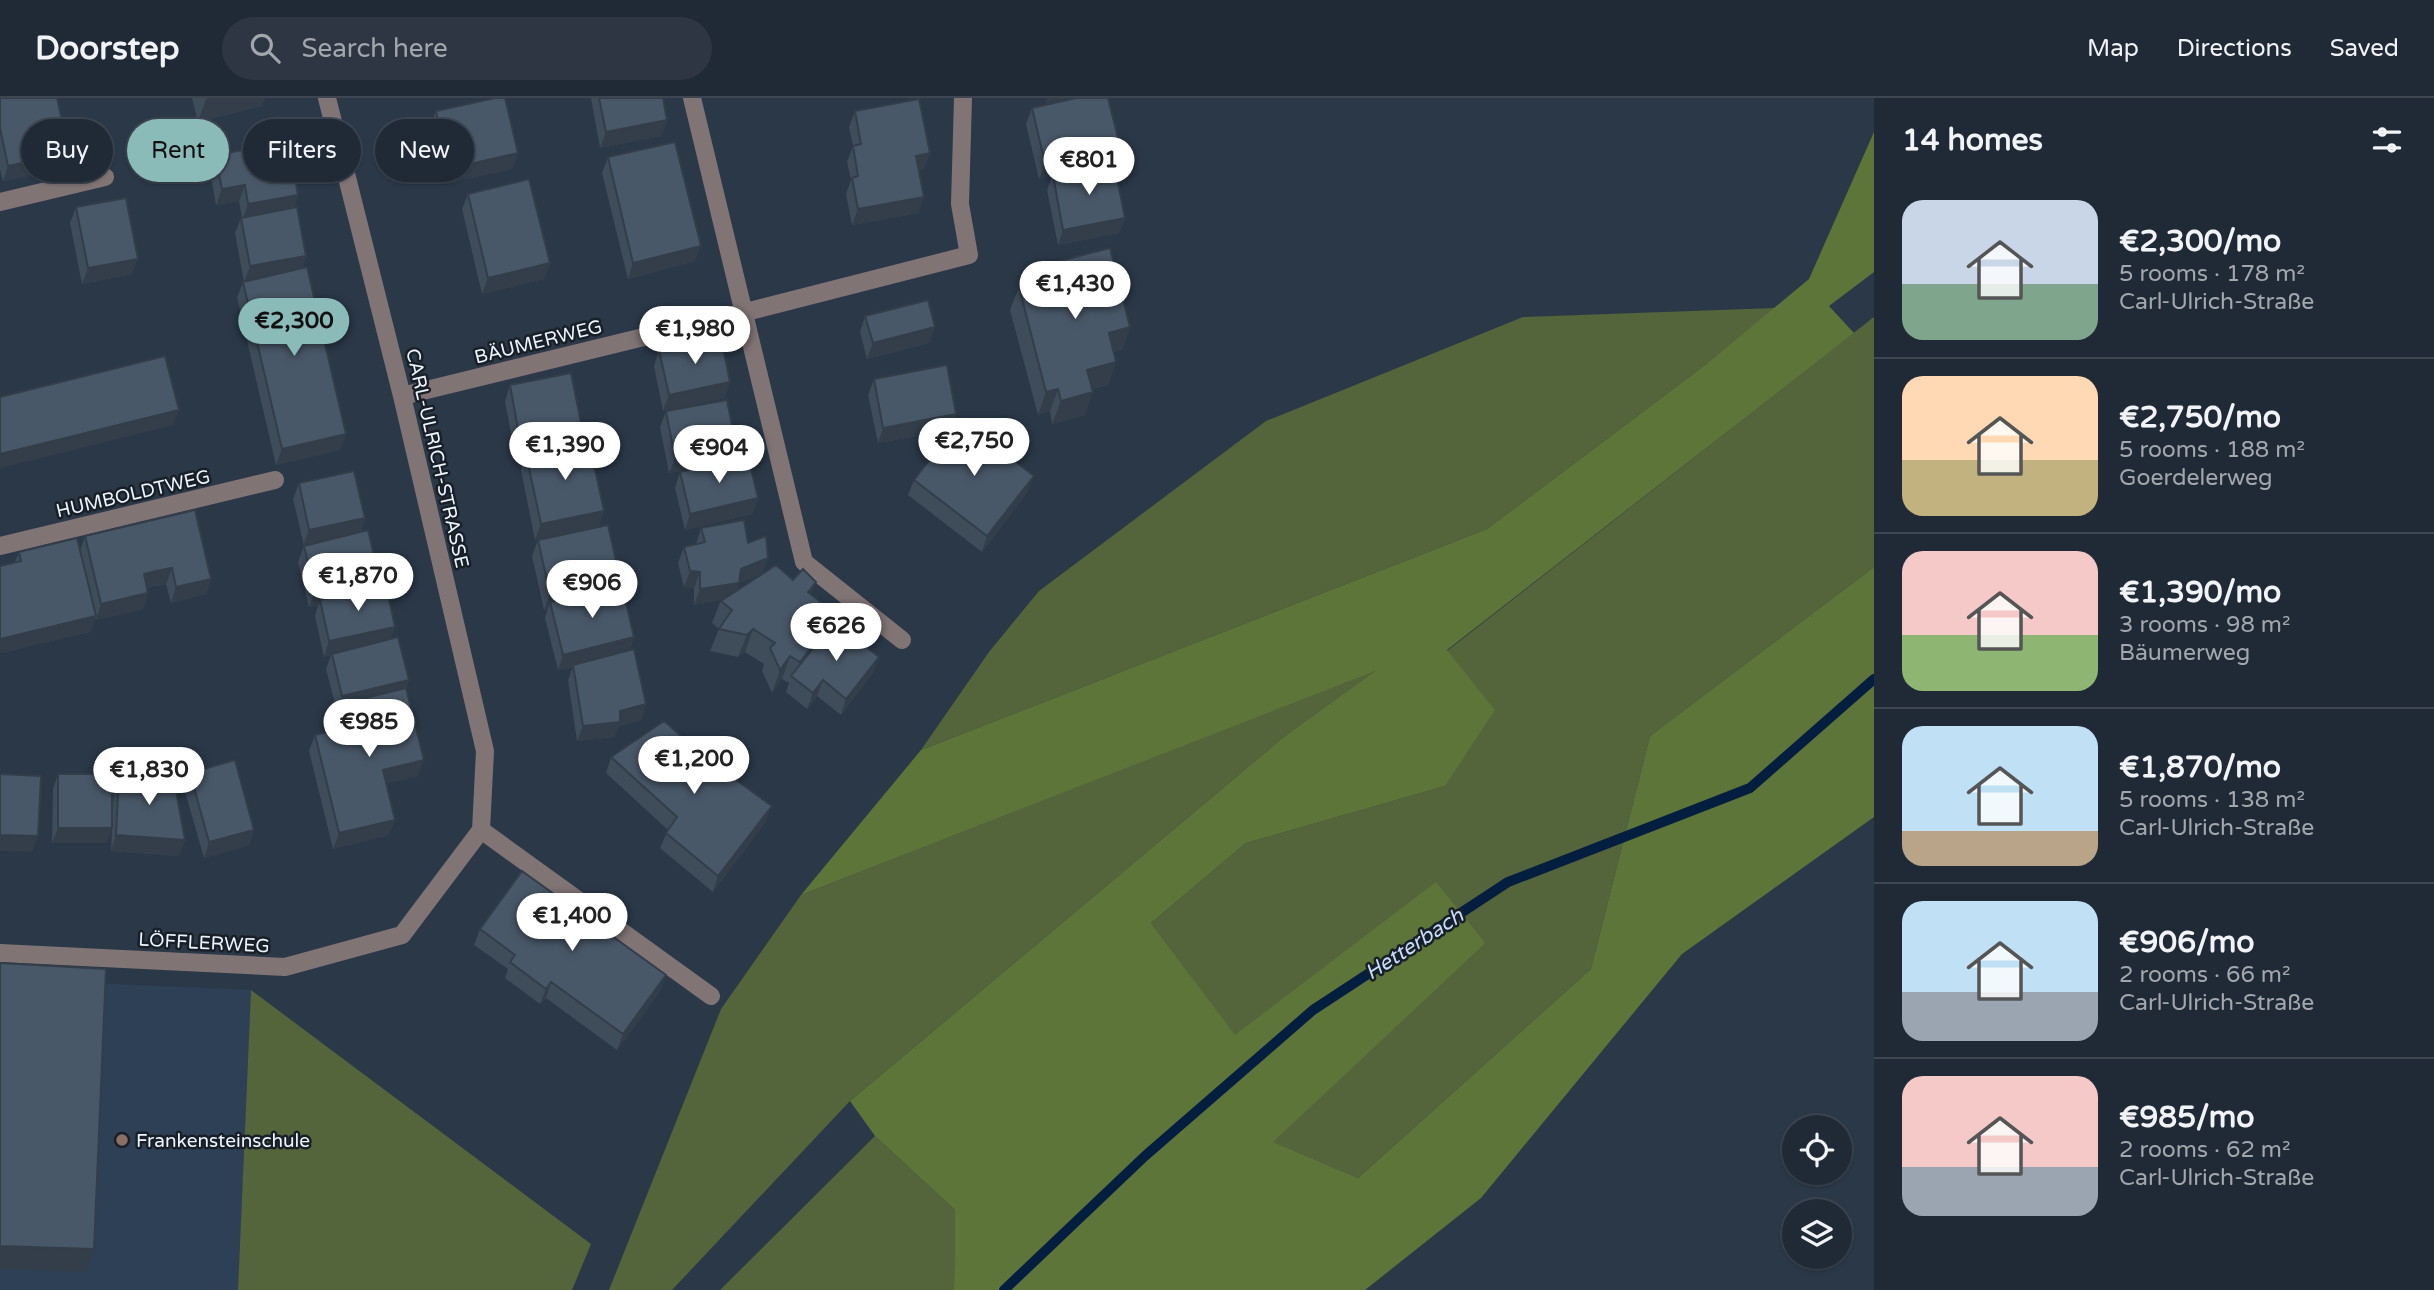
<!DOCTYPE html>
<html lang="en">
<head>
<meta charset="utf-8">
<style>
  body { margin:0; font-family:"Varela Round",sans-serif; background:#2d3642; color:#f1f3f6; height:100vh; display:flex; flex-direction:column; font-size:26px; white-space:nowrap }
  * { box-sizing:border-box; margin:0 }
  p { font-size:23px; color:#a2a7ad }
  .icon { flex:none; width:38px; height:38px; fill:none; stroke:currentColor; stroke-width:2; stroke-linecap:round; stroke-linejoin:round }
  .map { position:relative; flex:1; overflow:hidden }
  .sheet { display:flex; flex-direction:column; background:#202a36; width:560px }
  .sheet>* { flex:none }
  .top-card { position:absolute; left:21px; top:21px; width:665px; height:63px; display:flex; gap:14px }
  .fabs { position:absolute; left:1782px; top:1017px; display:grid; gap:14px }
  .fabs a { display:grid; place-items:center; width:70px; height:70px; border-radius:50%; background:#202a36; box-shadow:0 2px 5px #0004,0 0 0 2px #3d4651; font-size:35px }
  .price { position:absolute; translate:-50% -60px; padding:0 16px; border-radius:24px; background:#fff; color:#222; font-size:23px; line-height:46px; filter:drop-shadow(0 2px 4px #0008) }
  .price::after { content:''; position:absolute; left:50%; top:42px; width:21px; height:16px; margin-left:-10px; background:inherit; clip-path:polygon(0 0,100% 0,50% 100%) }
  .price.on { background:#8bbbb9; color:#111 }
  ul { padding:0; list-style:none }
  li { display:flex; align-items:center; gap:21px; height:175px; padding:0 28px }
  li+li { border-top:2px solid #3d4651 }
  li span { display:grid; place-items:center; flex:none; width:196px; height:140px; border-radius:21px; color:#555 }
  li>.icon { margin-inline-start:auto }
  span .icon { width:84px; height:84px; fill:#fffc; stroke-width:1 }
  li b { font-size:30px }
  h2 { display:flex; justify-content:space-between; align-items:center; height:84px; padding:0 28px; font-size:30px }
  .pill { padding:0 24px; border-radius:32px; background:#202a36; box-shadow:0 2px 5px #0004,0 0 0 2px #3d4651; font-size:24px; line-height:63px }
  .pill.on { background:#8bbbb9; color:#111 }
  header { display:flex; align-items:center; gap:42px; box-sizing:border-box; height:98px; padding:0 35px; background:#202a36; border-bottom:2px solid #3d4651 }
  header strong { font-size:33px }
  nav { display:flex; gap:38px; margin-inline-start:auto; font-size:24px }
  .search { width:490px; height:63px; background:#2d3642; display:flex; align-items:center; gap:18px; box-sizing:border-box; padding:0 24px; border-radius:38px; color:#a2a7ad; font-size:26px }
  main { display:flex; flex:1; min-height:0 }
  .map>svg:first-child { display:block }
  .built { fill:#2e4056 }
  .green { fill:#54643b }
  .forest { fill:#5e7539 }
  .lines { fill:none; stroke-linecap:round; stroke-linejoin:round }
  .stream { stroke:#041e40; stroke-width:10 }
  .street { stroke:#807475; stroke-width:18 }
  .wall { fill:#3f4c5a; fill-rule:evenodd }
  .shaded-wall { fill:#333e4a }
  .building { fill:#495869; stroke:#333e4a; stroke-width:2 }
  .education-dot { fill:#8d6e63; stroke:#191f26; stroke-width:2.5 }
  .labels { text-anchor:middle; stroke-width:5; stroke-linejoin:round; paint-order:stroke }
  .street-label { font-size:19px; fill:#ecf5ff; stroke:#191f26 }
  .poi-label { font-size:19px; fill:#ecf5ff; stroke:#191f26; text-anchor:start }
  .water-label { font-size:21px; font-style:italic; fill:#c6dcfa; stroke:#191f26 }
</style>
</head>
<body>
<header>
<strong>Doorstep</strong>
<div class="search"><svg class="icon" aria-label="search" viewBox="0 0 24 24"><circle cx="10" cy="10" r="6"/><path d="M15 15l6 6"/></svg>Search here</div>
<nav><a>Map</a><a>Directions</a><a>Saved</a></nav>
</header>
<main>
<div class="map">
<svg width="1874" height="1192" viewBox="0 0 1874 1192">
  <rect width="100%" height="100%" fill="#2b3848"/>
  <path class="built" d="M 0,881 L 251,892 L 238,1192 L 0,1192 Z"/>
  <path class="green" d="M 1775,210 L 1705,267 L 1487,431 L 921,652 L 989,554 L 1039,493 L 1266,323 L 1523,219 Z
    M 1874,219 L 1874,469 L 1650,638 L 1591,871 L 1358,1080 L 1272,1044 L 1486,845 L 1436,785 L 1235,938 L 1151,825 L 1246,745 L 1445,688 L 1447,553 Z
    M 1378,571 L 1285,638 L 850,1003 L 672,1192 L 609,1192 L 721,911 L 801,797 Z
    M 251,892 L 591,1146 L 572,1192 L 238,1192 Z
    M 875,1038 L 955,1112 L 954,1192 L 720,1192 Z"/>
  <path class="forest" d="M 1874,34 L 1874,174 L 1829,208 L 1854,235 L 1447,552 L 1495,612 L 1445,688 L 1246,745 L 1151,825 L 1235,937 L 1436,784 L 1486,845 L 1273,1044 L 1358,1080 L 1591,871 L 1650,638 L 1874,469 L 1874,719 L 1682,856 L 1481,1100 L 1365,1192 L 954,1192 L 955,1112 L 875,1038 L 850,1003 L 1285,638 L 1375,573 L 801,797 L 921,652 L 1487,431 L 1705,267 L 1809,181 Z"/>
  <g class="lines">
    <path class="stream" d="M 1004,1192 L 1145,1058 L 1313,912 L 1508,784 L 1750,690 L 1874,581"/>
    <path class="street" d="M 692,0 L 804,464 L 902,542
      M 0,104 L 105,79
      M 402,298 L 742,215 L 969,157 L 960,106 L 963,0
      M 0,448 L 275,382
      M 481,732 L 711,898
      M 0,855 L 285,869 L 402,837 L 481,732 L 485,653 L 402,298 L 327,0"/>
  </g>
  <path class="wall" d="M 0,0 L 69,55 L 63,71 L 3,83 L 0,71 Z
    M 192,0 L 265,0 L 262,8 L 198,24 Z
    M 591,0 L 663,0 L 667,22 L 661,38 L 600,50 Z
    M 1032,10 L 1120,48 L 1114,63 L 1071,73 L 1125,120 L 1119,135 L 1058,147 L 1047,92 L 1053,77 L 1039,81 L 1026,26 Z
    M 436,13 L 518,55 L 512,71 L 442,86 L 430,29 Z
    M 855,13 L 930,55 L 924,71 L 919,72 L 919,115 L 852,127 L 846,96 L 851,82 L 847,64 L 853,48 L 849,29 Z
    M 215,57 L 298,97 L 294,110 L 306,158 L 302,170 L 346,336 L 340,352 L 276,367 L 237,200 L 243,184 L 244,184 L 235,135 L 241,120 L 242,120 L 239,103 L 216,107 L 210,73 Z
    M 608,59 L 695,163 L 628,181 L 602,75 Z
    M 468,96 L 550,165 L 544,181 L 482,196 L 462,111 Z
    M 76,109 L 132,176 L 82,186 L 70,125 Z
    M 1056,164 L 1130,229 L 1122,252 L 1113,254 L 1116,264 L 1108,287 L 1092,291 L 1085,317 L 1052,326 L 1050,313 L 1038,317 L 1010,212 L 1019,189 L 1050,181 Z
    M 865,218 L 935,229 L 929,245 L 867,261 L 860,234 Z
    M 659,252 L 725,300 L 663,313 L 654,268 Z
    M 874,281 L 950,332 L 878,345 L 868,297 Z
    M 510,287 L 582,330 L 576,346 L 604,413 L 598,429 L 535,442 L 521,372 L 526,356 L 575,346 L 515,358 L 505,303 Z
    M 666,313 L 736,348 L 731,362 L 758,400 L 752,416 L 685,432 L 675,390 L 680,374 L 702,369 L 669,375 L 660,329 Z
    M 914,382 L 1028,393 L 982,454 L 908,397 Z
    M 299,385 L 365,420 L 360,435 L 379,478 L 375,490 L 395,529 L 390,541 L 409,582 L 406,590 L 418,678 L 386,685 L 389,737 L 333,751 L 309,653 L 315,637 L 350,628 L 347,618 L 350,610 L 337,614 L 326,571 L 331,557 L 324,559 L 315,518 L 318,507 L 309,509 L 298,464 L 304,448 L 293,401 Z
    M 701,430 L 748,445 L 768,460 L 762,476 L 793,482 L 837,517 L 834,524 L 873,575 L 841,617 L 817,598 L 807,611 L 786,594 L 789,585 L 782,581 L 772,595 L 762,573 L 764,566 L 745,554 L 738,559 L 710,553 L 719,531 L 712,525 L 721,502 L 694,507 L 694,490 L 684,489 L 678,465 L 684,449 L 696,446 ZM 760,477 L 737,492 L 739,485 Z
    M 85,438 L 211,481 L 206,496 L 171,505 L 166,486 L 147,490 L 148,495 L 143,511 L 96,522 L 95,520 L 90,534 L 0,555 L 0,468 L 15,464 L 19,454 L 80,453 Z
    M 538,442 L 620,481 L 618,488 L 634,539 L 630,552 L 646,606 L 641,622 L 619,628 L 614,639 L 577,643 L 568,582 L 573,569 L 558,572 L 545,520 L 548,511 L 544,512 L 532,458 Z
    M 611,659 L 766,723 L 713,794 L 660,750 L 668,732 L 606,675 Z
    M 119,675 L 185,742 L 179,758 L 111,753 L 114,691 Z
    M 190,675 L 254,732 L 249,747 L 204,760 L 184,690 Z
    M 58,676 L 112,730 L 106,745 L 52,745 L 53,691 Z
    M 480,831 L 660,893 L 617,952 L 546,900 L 540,906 L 505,880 L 508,871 L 474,847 Z"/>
  <path class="shaded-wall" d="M 209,0 L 265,0 L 262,8 L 198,24 L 206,1 Z
    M 1047,0 L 1073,0 L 1045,6 Z
    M 667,22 L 661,38 L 600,50 L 606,34 Z
    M 1120,48 L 1114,63 L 1039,81 L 1045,65 Z
    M 69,55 L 63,71 L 3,83 L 8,68 Z
    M 518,55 L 512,71 L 442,86 L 448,71 Z
    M 930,55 L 924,71 L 911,73 L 916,58 Z
    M 245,87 L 239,103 L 216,107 L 222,91 Z
    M 298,97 L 293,112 L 243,121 L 248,106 Z
    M 924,99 L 919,115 L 852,127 L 858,111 Z
    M 1125,120 L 1119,135 L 1058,147 L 1063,132 Z
    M 701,148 L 695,163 L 628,181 L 633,165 Z
    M 306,158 L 300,174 L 244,184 L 250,168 Z
    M 138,161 L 132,176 L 82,186 L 88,170 Z
    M 550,165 L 544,181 L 482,196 L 488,180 Z
    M 935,229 L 929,245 L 867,261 L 873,245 Z
    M 1130,229 L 1122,252 L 1100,257 L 1109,235 Z
    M 1116,264 L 1108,287 L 1079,294 L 1087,272 Z
    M 730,284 L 725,300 L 663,313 L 669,297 Z
    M 1058,291 L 1050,313 L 1038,317 L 1046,294 Z
    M 1093,294 L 1085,317 L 1052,326 L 1061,303 Z
    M 179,312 L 173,327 L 0,370 L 0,356 Z
    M 956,316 L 950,332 L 878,345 L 883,330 Z
    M 582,330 L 576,346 L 515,358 L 520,342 Z
    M 346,336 L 340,352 L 276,367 L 282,351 Z
    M 736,348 L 730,364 L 669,375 L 675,360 Z
    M 1034,378 L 1028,393 L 982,454 L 987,438 Z
    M 758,400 L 752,416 L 685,432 L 690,416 Z
    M 604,413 L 598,429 L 535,442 L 541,426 Z
    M 365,420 L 359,436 L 303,448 L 309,432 Z
    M 768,460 L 762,476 L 739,485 L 734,500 L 694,507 L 700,491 L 741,471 Z
    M 172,470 L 166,486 L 138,492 L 144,476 Z
    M 690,473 L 700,474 L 694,490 L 684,489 Z
    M 379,478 L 374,494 L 320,502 L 319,507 L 309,509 L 315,493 Z
    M 211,481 L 206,496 L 171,505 L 176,489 Z
    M 620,481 L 614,497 L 550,504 L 548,511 L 544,512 L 550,496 Z
    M 816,484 L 807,507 L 808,494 Z
    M 148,495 L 143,511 L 96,522 L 101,506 Z
    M 837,517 L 828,540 L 794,581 L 800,564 Z
    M 96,518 L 90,534 L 0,555 L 0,541 Z
    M 395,529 L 389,544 L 324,559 L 329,543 Z
    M 753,531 L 745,554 L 738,559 L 747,537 Z
    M 634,539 L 629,555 L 558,572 L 563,557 Z
    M 790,558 L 782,581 L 772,595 L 780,572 Z
    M 879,559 L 873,575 L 841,617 L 846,601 Z
    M 409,582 L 403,598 L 353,603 L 350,610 L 337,614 L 342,598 Z
    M 823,582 L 817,598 L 807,611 L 813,595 Z
    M 646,606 L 641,622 L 619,628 L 614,639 L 577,643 L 583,628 L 620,613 Z
    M 424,662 L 418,678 L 377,688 L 383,672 Z
    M 772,708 L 766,723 L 713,794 L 718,778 Z
    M 395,722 L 389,737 L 333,751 L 339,735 Z
    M 58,730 L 112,730 L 106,745 L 52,745 Z
    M 254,732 L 249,747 L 204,760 L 209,744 Z
    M 0,737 L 38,738 L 32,754 L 0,753 Z
    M 116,737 L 185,742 L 179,758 L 111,753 Z
    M 666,877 L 660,893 L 617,952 L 623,936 Z
    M 551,884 L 546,900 L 540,906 L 546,891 Z
    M 0,1148 L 94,1151 L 86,1174 L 0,1171 Z"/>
  <path class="building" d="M 0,0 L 57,0 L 69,55 L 8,68 L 0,30 Z
    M 495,0 L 505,0 L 518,55 L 448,71 L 436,13 Z
    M 599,0 L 663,0 L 667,22 L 606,34 Z
    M 1076,0 L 1108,0 L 1120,48 L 1045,65 L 1032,10 Z
    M 919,1 L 930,55 L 916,58 L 924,99 L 858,111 L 852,80 L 858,78 L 853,48 L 861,46 L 855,13 Z
    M 289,44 L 298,97 L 248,106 L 245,87 L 222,91 L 215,57 Z
    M 675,44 L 701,148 L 633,165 L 608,59 Z
    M 1114,65 L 1125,120 L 1063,132 L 1053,77 Z
    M 529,81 L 550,165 L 488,180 L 468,96 Z
    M 126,100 L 138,161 L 88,170 L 76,109 Z
    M 297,109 L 306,158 L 250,168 L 241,120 Z
    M 1110,150 L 1130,229 L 1109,235 L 1116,264 L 1087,272 L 1093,294 L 1061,303 L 1058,291 L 1046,294 L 1019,189 L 1060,178 L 1056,164 Z
    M 307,169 L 346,336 L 282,351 L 243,184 Z
    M 928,202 L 935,229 L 873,245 L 865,218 Z
    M 721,239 L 730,284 L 669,297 L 659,252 Z
    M 165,258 L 179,312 L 0,356 L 0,299 Z
    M 947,267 L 956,316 L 883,330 L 874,281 Z
    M 571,275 L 582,330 L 520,342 L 510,287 Z
    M 727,302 L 736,348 L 675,360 L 666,313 Z
    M 961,321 L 1034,378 L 987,438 L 914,382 Z
    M 589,343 L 604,413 L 541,426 L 526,356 Z
    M 748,358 L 758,400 L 690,416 L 680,374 Z
    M 354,373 L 365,420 L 309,432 L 299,385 Z
    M 195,412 L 211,481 L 176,489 L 172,470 L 156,473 L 144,476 L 148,495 L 101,506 L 85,438 Z
    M 744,422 L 748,445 L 766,438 L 768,460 L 741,471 L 739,485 L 700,491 L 700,474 L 690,473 L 684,449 L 705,444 L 701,430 Z
    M 608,427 L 620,481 L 550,496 L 538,442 Z
    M 368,432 L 379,478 L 315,493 L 304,448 Z
    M 77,440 L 96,518 L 0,541 L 0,468 L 21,463 L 19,454 Z
    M 776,467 L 793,482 L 803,471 L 816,484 L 808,494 L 837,517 L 800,564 L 790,558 L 780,572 L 770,550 L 775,545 L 753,531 L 747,537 L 719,531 L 732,512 L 721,503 Z
    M 386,487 L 395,529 L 329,543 L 320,502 Z
    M 622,487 L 634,539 L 563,557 L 550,504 Z
    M 834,524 L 879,559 L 846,601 L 823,582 L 813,595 L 791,578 Z
    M 398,539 L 409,582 L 342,598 L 332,556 Z
    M 634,551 L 646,606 L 620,613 L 620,624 L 583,628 L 573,567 Z
    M 406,590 L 424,662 L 383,672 L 395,722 L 339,735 L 315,637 L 359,626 L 353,603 Z
    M 664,623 L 706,660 L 772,708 L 718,778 L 666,735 L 677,719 L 611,659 Z
    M 235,662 L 254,732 L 209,744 L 190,675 Z
    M 119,675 L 173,676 L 185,742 L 116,737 Z
    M 0,676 L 41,678 L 38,738 L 0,737 Z
    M 58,676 L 112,676 L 112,730 L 58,730 Z
    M 522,773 L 666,877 L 623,936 L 551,884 L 546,891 L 510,864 L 515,857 L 480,831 Z
    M 0,865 L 106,871 L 94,1151 L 0,1148 Z"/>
  <circle class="education-dot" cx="122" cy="1042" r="7"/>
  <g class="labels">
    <g class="street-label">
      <text transform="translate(538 243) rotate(-14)" y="7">BÄUMERWEG</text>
      <text transform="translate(438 360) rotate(77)" y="7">CARL-ULRICH-STRASSE</text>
      <text transform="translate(133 395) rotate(-13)" y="7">HUMBOLDTWEG</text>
      <text transform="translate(204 844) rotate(3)" y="7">LÖFFLERWEG</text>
    </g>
    <g class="poi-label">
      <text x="136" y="1049">Frankensteinschule</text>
    </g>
    <g class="water-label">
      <text transform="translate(1414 846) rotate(-33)" y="7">Hetterbach</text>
    </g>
  </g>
</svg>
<div class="fabs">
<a><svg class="icon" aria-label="locate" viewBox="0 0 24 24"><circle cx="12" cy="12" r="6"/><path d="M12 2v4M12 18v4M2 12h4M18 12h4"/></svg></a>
<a><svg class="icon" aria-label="layers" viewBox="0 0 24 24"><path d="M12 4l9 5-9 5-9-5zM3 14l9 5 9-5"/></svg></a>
</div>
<b class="price" style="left:1089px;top:99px">€801</b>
<b class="price" style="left:1075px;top:223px">€1,430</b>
<b class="price on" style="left:294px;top:260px">€2,300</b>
<b class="price" style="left:695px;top:268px">€1,980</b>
<b class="price" style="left:974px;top:380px">€2,750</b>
<b class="price" style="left:565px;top:384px">€1,390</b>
<b class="price" style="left:719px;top:387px">€904</b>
<b class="price" style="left:358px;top:515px">€1,870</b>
<b class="price" style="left:592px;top:522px">€906</b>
<b class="price" style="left:836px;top:565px">€626</b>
<b class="price" style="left:369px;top:661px">€985</b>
<b class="price" style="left:694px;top:698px">€1,200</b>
<b class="price" style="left:149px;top:709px">€1,830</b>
<b class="price" style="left:572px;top:855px">€1,400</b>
<div class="top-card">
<a class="pill">Buy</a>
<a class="pill on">Rent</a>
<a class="pill">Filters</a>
<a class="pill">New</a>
</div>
</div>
<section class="sheet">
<h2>14 homes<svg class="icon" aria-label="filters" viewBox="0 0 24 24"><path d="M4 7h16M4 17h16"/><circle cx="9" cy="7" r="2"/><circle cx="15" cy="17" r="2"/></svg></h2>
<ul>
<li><span style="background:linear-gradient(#c9d6e8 60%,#7fa58c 0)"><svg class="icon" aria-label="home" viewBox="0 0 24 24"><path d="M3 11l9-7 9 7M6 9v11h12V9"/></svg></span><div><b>€2,300/mo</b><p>5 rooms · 178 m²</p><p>Carl-Ulrich-Straße</p></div></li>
<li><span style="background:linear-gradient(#ffd9b3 60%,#c2b280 0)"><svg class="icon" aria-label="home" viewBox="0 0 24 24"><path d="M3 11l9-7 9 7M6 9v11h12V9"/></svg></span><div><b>€2,750/mo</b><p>5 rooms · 188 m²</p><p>Goerdelerweg</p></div></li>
<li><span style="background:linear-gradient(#f6c9c9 60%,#8fb573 0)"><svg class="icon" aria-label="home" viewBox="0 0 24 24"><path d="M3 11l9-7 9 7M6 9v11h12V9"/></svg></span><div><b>€1,390/mo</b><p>3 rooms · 98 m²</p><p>Bäumerweg</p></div></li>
<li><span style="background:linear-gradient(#bfe0f5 75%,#b9a48a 0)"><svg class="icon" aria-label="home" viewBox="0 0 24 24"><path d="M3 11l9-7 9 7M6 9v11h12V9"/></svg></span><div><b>€1,870/mo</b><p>5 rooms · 138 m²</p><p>Carl-Ulrich-Straße</p></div></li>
<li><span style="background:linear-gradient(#bfe0f5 65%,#9aa5b1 0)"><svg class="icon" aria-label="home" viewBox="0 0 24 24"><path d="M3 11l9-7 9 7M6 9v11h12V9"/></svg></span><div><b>€906/mo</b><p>2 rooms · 66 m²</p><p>Carl-Ulrich-Straße</p></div></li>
<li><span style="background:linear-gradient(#f6c9c9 65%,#9aa5b1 0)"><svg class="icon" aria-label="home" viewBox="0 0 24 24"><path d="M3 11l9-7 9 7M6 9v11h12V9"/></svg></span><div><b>€985/mo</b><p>2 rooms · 62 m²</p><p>Carl-Ulrich-Straße</p></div></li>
</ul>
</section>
</main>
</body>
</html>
